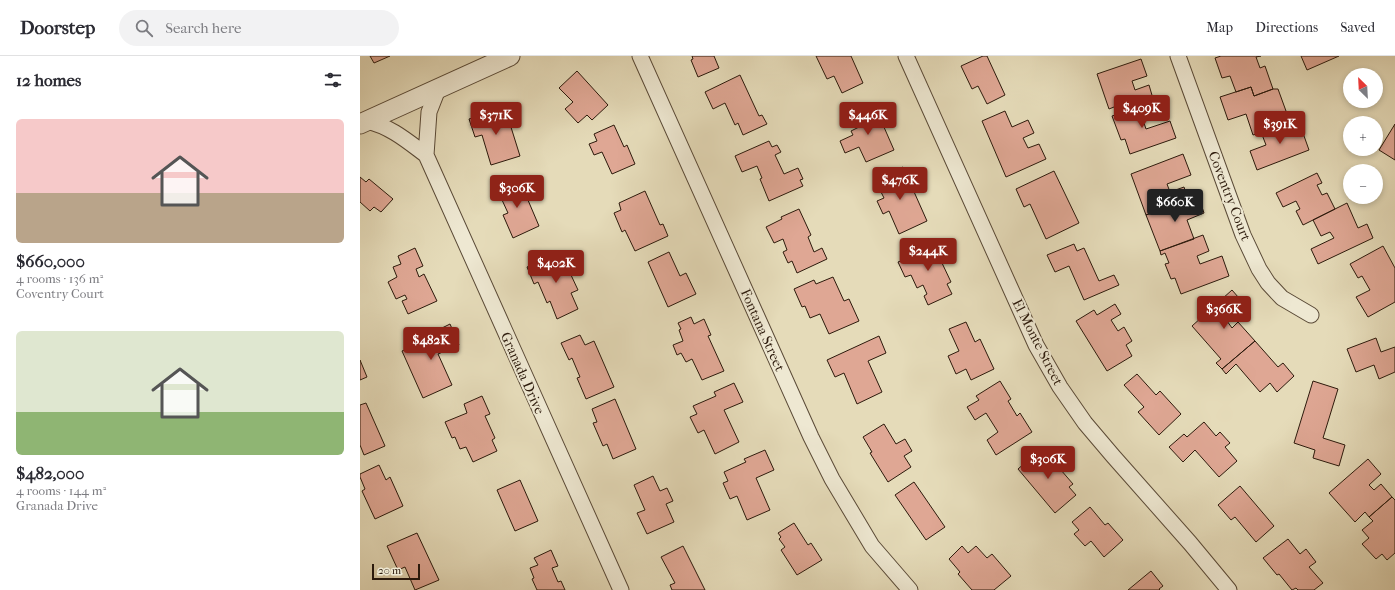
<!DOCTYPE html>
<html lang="en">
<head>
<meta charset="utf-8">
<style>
  body { margin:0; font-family:"IM FELL French Canon",serif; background:#f2f2f3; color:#2b2b33; height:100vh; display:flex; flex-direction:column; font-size:15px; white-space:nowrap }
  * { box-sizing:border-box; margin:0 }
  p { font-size:13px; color:#7c7c81 }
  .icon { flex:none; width:22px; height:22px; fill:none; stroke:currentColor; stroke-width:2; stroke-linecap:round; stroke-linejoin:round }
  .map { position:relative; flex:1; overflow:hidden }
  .drawer { display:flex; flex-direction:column; background:#fff; width:360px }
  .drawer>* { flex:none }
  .needle { width:26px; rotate:336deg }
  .buttons { position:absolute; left:983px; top:12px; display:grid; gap:8px }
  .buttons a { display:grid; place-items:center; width:40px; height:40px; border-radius:50%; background:#fff; box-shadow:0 2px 6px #0003; font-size:20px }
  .scale { position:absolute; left:12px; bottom:10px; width:48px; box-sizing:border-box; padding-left:4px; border:2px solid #2c1a0c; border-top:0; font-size:11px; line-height:14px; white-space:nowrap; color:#2c1a0c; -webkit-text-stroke:3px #eee8d2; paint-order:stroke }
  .price { position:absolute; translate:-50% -34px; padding:0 9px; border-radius:4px; background:#8f2418; color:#fff; font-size:13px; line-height:26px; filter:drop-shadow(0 1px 2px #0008) }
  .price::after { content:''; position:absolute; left:50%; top:24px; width:12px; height:9px; margin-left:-6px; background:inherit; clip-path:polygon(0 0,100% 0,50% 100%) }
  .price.selected { background:#222; color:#fff }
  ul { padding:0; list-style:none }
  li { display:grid; align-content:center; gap:8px; height:212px; padding:0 16px }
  li span { display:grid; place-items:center; height:124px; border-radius:6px; color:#555 }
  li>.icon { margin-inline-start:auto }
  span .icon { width:72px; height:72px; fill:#fffc; stroke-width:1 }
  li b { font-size:17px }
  h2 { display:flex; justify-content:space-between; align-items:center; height:48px; padding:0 16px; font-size:17px }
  header { display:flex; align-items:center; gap:24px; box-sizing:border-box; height:56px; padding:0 20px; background:#fff; border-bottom:1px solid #e1e1e2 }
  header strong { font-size:19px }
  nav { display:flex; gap:22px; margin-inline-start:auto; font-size:14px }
  .search { width:280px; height:36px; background:#f2f2f3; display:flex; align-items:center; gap:10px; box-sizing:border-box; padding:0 14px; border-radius:22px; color:#7c7c81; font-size:15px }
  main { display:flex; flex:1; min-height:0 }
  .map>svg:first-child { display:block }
  .building { fill:#dfa794; stroke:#2c1a0c }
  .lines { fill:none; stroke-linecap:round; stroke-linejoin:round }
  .minor-casing { stroke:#5a4a37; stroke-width:17 }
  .tertiary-casing { stroke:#5a4a37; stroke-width:21 }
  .minor { stroke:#eee8d2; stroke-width:15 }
  .tertiary { stroke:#eee8d2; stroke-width:19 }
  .labels { text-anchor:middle; stroke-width:4; stroke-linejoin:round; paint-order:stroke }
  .street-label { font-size:14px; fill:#2c1a0c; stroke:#eee8d2 }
</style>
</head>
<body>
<header>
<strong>Doorstep</strong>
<div class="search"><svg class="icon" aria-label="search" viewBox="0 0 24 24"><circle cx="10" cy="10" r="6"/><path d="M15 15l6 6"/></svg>Search here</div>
<nav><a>Map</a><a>Directions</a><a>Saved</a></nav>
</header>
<main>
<section class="drawer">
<h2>12 homes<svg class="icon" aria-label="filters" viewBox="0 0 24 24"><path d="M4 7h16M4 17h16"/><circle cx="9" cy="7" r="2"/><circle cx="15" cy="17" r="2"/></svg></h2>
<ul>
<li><span style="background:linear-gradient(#f6c9c9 60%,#b9a48a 0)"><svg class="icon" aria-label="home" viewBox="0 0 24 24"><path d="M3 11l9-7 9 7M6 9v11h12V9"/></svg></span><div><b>$660,000</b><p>4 rooms · 136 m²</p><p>Coventry Court</p></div></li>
<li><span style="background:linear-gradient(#dfe7d0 65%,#8fb573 0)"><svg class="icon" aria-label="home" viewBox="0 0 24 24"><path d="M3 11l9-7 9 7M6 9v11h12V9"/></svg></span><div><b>$482,000</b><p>4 rooms · 144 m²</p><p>Granada Drive</p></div></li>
</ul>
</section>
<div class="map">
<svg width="1035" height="534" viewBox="0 0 1035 534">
  <rect width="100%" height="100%" fill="#e5dbb9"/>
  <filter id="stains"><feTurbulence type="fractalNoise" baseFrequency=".005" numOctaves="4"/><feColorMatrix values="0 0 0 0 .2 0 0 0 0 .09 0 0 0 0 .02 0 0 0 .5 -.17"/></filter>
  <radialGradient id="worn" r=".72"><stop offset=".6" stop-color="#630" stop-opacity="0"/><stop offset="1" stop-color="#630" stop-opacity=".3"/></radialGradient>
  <path class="building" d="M 10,0 L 30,0 L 14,7 Z
    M 332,0 L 354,0 L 359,12 L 338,21 L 331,4 L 333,3 Z
    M 456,0 L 491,0 L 503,27 L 482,37 L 474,20 L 467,23 Z
    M 623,0 L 627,0 L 645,39 L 627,48 L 618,30 L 612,33 L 601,10 Z
    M 861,0 L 901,0 L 896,1 L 900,12 L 905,10 L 913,33 L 894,40 L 891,31 L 876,36 L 870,20 L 862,22 L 855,2 Z
    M 941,0 L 979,0 L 947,14 Z
    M 781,3 L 787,20 L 772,25 L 775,34 L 789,29 L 794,46 L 762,57 L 759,49 L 749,53 L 737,18 Z
    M 217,15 L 248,49 L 232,64 L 227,59 L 218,67 L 205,53 L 213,46 L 199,32 Z
    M 380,19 L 399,60 L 402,59 L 407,68 L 383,79 L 378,67 L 375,69 L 365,47 L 353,53 L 345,36 Z
    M 891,31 L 894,40 L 913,33 L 918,33 L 930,66 L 893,79 L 886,58 L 868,64 L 860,41 Z
    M 794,46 L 797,55 L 791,57 L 792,61 L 783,64 L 786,73 L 810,65 L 816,82 L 770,98 L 765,83 L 761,84 L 752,60 Z
    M 510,48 L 517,64 L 520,62 L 534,94 L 506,106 L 499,91 L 485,97 L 480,85 L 493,79 L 491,75 L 499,71 L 493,55 Z
    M 145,52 L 160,100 L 131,109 L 122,79 L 115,81 L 109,63 Z
    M 645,55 L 652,71 L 668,64 L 674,77 L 663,82 L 668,92 L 679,88 L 686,103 L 646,121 L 622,65 Z
    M 938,63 L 949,94 L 897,114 L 890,95 L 906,89 L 901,76 Z
    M 1035,68 L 1035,104 L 1019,94 Z
    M 254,69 L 264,91 L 267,89 L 275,108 L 252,118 L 242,96 L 234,99 L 229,88 L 237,85 L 234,78 Z
    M 409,85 L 412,91 L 417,89 L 421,96 L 415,99 L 424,118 L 438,112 L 443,123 L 440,124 L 443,130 L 409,145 L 400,123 L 402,122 L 397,110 L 382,116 L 375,100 Z
    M 823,98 L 831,119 L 807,128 L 810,136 L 824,131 L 828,143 L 786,159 L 771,118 Z
    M 543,111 L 567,165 L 539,178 L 529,155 L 523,158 L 517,145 L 524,142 L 515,124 Z
    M 694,115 L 719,167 L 686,183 L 670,148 L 664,151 L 656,133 Z
    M 957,117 L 962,127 L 957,129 L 962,139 L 967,137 L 975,153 L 943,169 L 936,155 L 940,153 L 936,145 L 923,151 L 916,137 Z
    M 0,121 L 6,126 L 9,123 L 33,143 L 21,156 L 14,151 L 10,155 L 0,146 Z
    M 159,123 L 179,170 L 153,182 L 143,159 L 148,157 L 137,133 Z
    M 285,135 L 300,169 L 303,168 L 308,180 L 275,195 L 265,174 L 262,176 L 254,157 L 261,154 L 259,147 Z
    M 838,139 L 844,157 L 827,164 L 834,183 L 800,195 L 786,159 Z
    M 987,147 L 998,172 L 1007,168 L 1013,182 L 958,208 L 951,193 L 974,182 L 970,176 L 961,180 L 953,164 Z
    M 439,153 L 451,179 L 448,181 L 454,196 L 462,192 L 467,203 L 437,217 L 432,205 L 428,207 L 423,196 L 427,194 L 423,183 L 414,187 L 406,171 L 422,163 L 421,161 Z
    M 843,179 L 849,195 L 837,200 L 840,208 L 862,200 L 869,220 L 821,238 L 815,222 L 811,223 L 805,208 L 809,207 L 805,197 L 801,199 L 800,195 Z
    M 576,185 L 585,205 L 582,207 L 591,226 L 587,228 L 592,238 L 568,249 L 564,240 L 567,238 L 563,229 L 557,232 L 551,219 L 545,221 L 538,206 L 550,201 L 548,198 Z
    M 714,188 L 717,195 L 724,192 L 739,225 L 754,219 L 759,229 L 724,244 L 709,210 L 695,216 L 687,199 Z
    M 1023,190 L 1035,212 L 1035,246 L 1008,261 L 996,241 L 1010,234 L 1002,220 L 998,222 L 990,208 Z
    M 55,192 L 63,210 L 56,213 L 59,221 L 64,218 L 77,245 L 48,258 L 42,245 L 47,243 L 45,239 L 36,243 L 28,226 L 37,221 L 33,211 L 41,208 L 38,200 Z
    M 309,196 L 320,220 L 326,217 L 336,238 L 308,251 L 288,206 Z
    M 197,201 L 198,205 L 207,201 L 215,217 L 211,219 L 218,234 L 211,237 L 218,253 L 197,263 L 190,245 L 187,247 L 178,226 L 174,228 L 167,211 L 186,202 L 187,205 Z
    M 473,221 L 484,245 L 489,243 L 499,265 L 469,278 L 460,258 L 450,262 L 445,250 L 442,251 L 434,233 L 454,224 L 456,228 Z
    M 872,234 L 885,249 L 867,265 L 872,272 L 878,266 L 895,285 L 862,313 L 856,307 L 861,303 L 832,270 Z
    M 755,248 L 761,258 L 751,264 L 758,275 L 764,271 L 772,285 L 766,289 L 772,300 L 747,315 L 716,265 L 734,254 L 737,259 Z
    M 331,261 L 334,268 L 344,263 L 351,279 L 348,280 L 364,315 L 342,324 L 332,303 L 326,306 L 321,297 L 317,299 L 313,289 L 323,285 L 319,274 L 321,273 L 318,267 Z
    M 606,266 L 615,286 L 620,283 L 634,313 L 611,324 L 606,313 L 596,318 L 588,300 L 599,295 L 589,273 Z
    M 90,268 L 99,289 L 78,298 L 92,329 L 63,342 L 42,295 L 72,282 L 70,278 Z
    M 220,279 L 225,289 L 234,285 L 254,331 L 226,343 L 217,322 L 220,321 L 212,302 L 209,304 L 201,287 Z
    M 519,280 L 526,297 L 508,305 L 522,336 L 497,348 L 484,317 L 475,321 L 467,304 Z
    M 1016,282 L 1021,296 L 1035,291 L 1035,316 L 1019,323 L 1014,309 L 996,316 L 987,293 Z
    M 895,285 L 918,311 L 923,307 L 934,320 L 917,336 L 910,327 L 900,336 L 876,308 L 866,318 L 862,313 Z
    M 0,304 L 7,321 L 0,324 Z
    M 777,318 L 796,339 L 800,335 L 821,358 L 799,379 L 778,356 L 784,351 L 764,329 Z
    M 640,325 L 651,343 L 648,345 L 657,360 L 660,357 L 672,376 L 636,399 L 627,384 L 638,376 L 626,357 L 615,364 L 607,351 L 619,344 L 616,340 Z
    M 953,325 L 978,333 L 963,382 L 985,389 L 979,410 L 953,402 L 955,394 L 934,387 Z
    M 374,327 L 383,346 L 364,354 L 379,386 L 355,398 L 344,374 L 338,377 L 330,361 L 337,358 L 333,350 L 356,340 L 354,336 Z
    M 122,340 L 130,358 L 125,360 L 135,382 L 132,384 L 137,395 L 113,406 L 106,391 L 100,393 L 95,381 L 92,382 L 85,366 L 107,357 L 104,348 Z
    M 255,343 L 276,393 L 253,403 L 247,388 L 243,390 L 233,367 L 237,366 L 232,353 Z
    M 6,347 L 25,390 L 4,399 L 0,389 L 0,349 Z
    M 844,366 L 856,380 L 860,376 L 870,387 L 865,391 L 877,405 L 859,421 L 835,394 L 823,406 L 809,391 L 824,378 L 827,381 Z
    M 524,368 L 536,388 L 545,383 L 552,395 L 544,400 L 551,411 L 528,426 L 510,397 L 512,396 L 503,381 Z
    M 682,392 L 713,428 L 709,431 L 716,439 L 695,457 L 658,413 Z
    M 405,394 L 414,414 L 396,422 L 410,454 L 387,464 L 377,440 L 370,443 L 363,427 L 368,425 L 364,416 L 386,406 L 384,403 Z
    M 1008,403 L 1021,418 L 1009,429 L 1014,434 L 1021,428 L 1032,441 L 1009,461 L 1005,456 L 995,466 L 969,437 Z
    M 19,409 L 26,424 L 30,421 L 43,450 L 15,463 L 2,435 L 5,433 L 0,421 L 0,418 Z
    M 293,420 L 300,435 L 307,432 L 313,445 L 306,448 L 314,466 L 287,478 L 277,457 L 285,454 L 274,429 Z
    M 160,424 L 178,465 L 155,475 L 137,434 Z
    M 554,426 L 585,471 L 566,484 L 535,439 Z
    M 880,430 L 914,470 L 896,486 L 875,461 L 871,464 L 858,449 Z
    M 1032,441 L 1035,444 L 1035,497 L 1027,504 L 1022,498 L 1016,503 L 1002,488 L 1009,482 L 1002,474 L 1013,465 L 1009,461 Z
    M 730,451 L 745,469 L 748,467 L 763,484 L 744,501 L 731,485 L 725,490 L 714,478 L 719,474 L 712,466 Z
    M 434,467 L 448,489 L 451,487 L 462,504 L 437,519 L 421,494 L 425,491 L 419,483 L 421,481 L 418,477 Z
    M 57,477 L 79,524 L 55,534 L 45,511 L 38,514 L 27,490 Z
    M 928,483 L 940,498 L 946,493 L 956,506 L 949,511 L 963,527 L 954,534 L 938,534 L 936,532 L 932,534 L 919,518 L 917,519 L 903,502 Z
    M 323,490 L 345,534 L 312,534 L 310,529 L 315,527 L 301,501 Z
    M 602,490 L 608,497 L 616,490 L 627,502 L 632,498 L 651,520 L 634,534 L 612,534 L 598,518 L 600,516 L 589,503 Z
    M 191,494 L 198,510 L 192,512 L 198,526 L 201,525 L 205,534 L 177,534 L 172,523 L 174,522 L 170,512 L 178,509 L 174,502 Z
    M 791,515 L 803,530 L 799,533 L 800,534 L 768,534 Z"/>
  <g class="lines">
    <g class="minor-casing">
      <path id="minor" d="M 280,0 L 451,381 L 472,423 L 512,490 L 550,534
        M 546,0 L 676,289 L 700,331 L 725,367 L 753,400 L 830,487 L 869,534
        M 818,0 L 883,179 L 899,213 L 908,227 L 922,242 L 951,259
        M 78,33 L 69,56 L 66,99 L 261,534
        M 7,65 C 31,71 46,84 66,99"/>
    </g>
    <g class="tertiary-casing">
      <path id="tertiary" d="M 0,68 L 150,0"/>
    </g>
    <use href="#minor" class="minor"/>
    <use href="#tertiary" class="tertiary"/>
  </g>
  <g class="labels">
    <g class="street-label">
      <text transform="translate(870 140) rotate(69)" y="5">Coventry Court</text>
      <text transform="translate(403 274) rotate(66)" y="5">Fontana Street</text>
      <text transform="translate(678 286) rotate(63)" y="5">El Monte Street</text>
      <text transform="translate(163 317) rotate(66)" y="5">Granada Drive</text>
    </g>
  </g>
  <rect width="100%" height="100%" filter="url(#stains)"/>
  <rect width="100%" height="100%" fill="url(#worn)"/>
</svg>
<div class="buttons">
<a><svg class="needle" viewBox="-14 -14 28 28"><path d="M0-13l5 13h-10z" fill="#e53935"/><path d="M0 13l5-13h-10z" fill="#7c7c81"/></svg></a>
<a>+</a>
<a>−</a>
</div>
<div class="scale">20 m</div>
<b class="price" style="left:782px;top:73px">$409K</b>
<b class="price" style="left:136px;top:80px">$371K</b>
<b class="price" style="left:508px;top:80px">$446K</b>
<b class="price" style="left:920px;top:89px">$391K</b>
<b class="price" style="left:540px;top:145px">$476K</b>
<b class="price" style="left:157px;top:153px">$306K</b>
<b class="price selected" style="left:815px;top:167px">$660K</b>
<b class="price" style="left:568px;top:216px">$244K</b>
<b class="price" style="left:196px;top:228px">$402K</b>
<b class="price" style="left:864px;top:274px">$366K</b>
<b class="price" style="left:71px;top:305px">$482K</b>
<b class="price" style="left:688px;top:424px">$306K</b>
</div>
</main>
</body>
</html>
